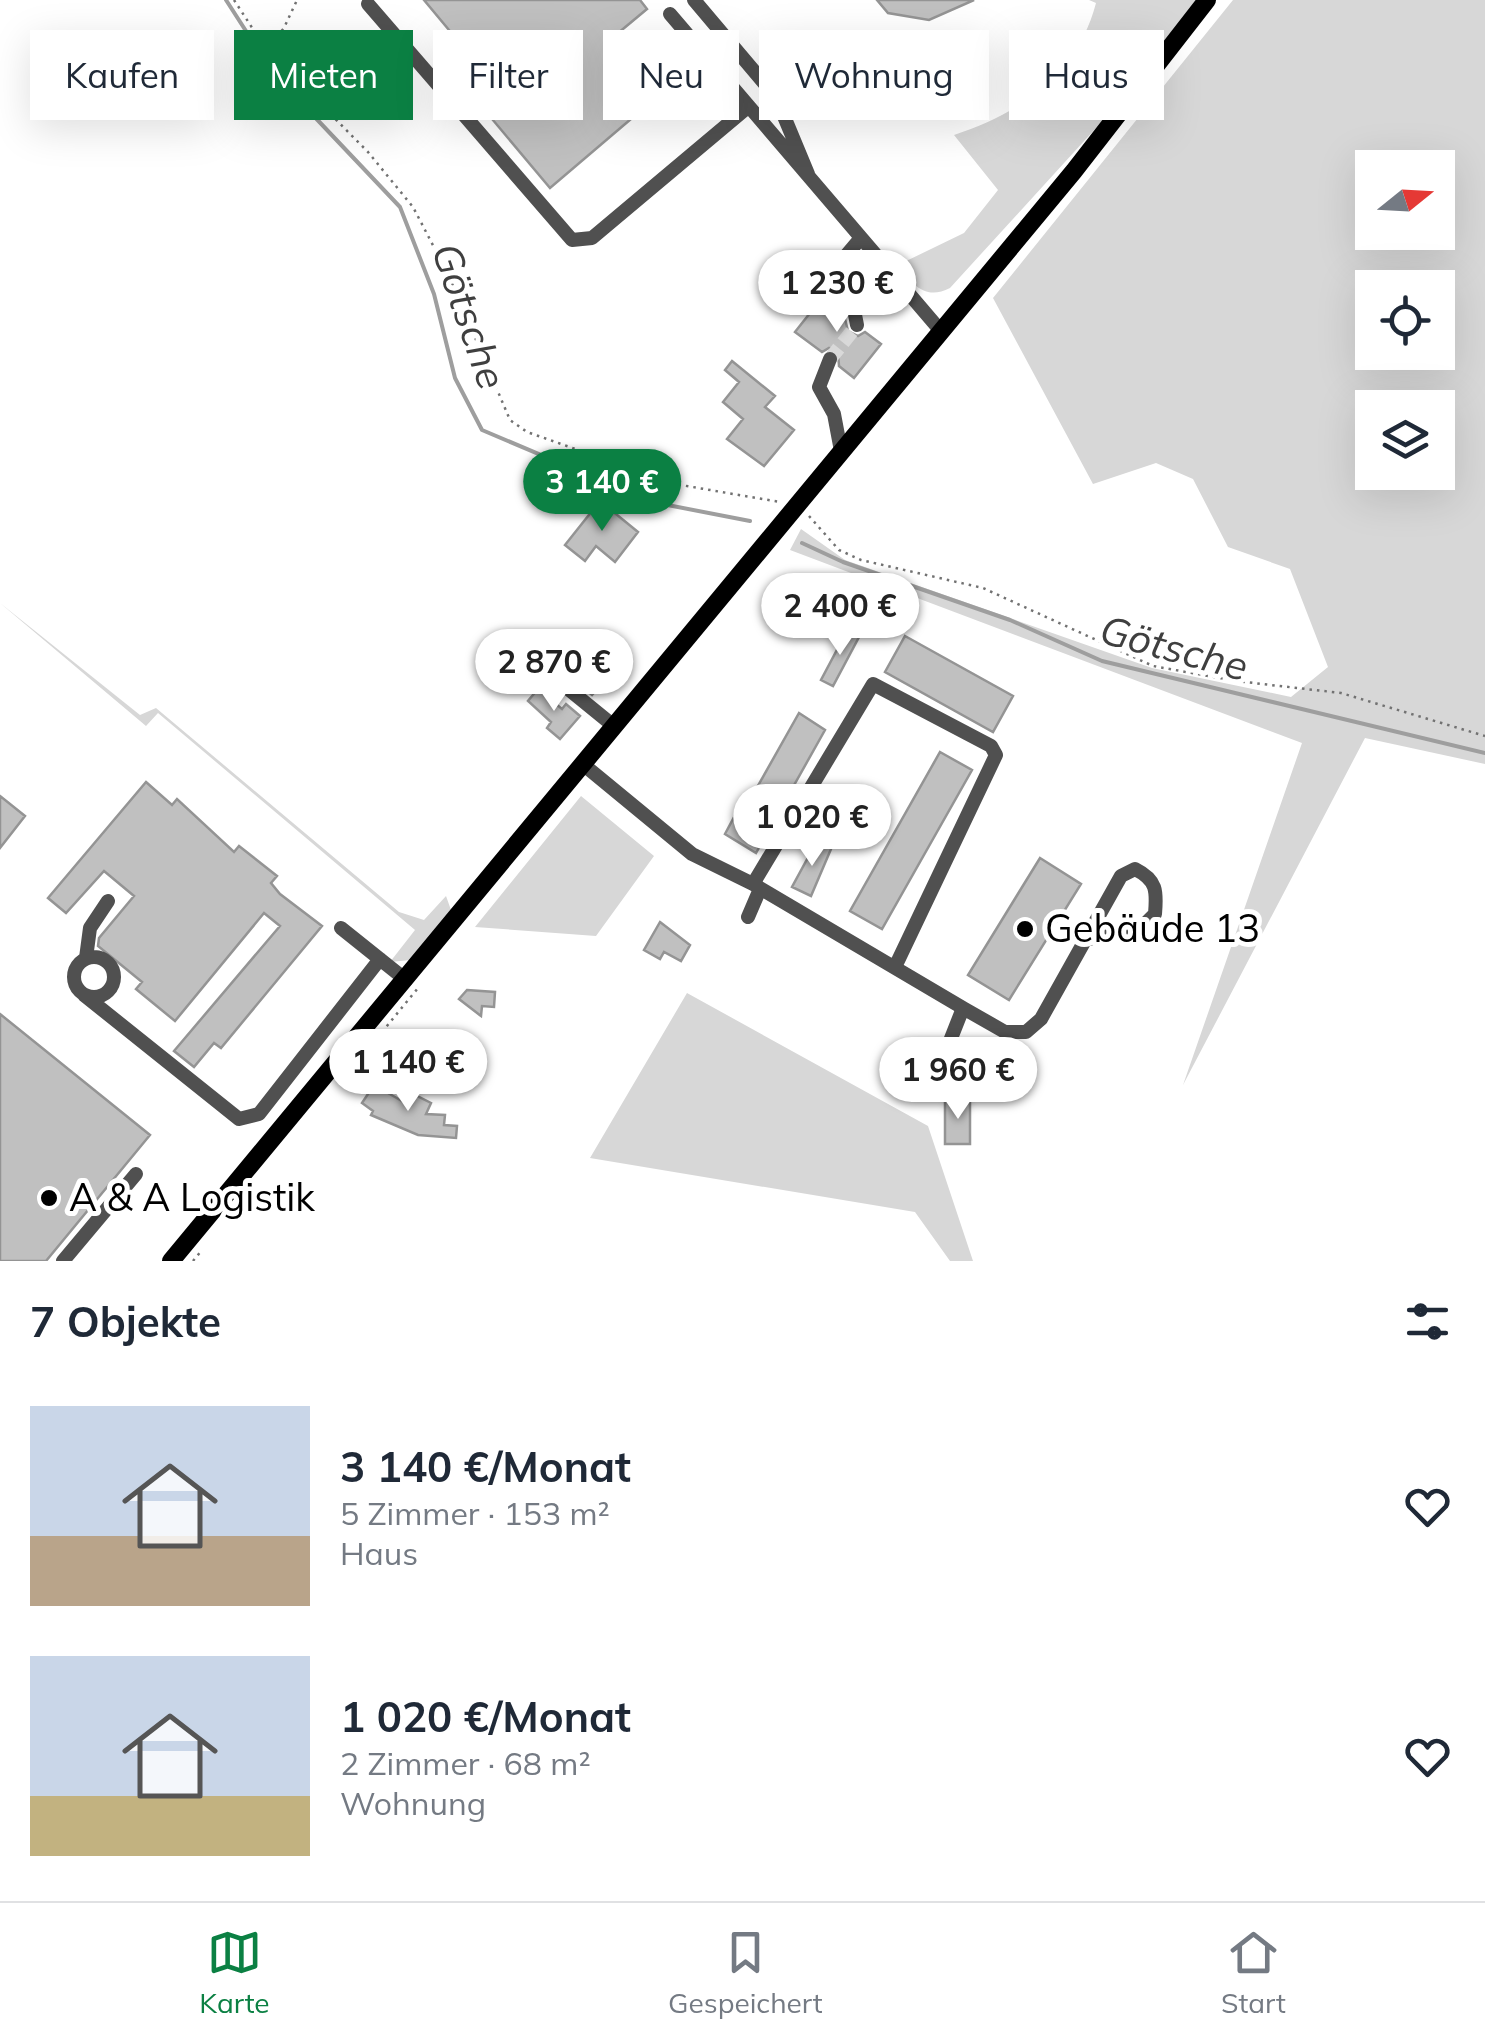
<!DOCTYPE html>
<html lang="de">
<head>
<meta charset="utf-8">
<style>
  body { margin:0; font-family:Mulish,sans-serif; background:#f2f2f3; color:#1f2937; height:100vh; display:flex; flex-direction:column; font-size:38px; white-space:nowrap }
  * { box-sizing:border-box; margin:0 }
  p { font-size:32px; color:#747a83 }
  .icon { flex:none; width:55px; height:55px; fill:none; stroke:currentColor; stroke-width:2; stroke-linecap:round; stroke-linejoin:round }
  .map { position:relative; height:1261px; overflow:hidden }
  .drawer { display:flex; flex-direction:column; background:#fff; flex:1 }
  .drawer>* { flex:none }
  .top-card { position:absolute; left:30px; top:30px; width:1425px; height:90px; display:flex; gap:20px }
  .needle { width:65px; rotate:72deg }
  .buttons { position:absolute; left:1355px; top:150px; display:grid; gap:20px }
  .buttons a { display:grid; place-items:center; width:100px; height:100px; border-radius:0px; background:#fff; box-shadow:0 10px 40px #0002; font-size:50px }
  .price { position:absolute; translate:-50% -85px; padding:0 22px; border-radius:35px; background:#fff; color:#222; font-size:32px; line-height:65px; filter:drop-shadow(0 2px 5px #0008) }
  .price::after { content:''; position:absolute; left:50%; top:60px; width:30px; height:22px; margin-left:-15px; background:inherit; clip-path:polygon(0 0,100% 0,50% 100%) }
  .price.active { background:#0b8043; color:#fff }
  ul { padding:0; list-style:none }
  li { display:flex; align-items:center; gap:30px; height:250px; padding:0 30px }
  li span { display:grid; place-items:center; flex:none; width:280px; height:200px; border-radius:0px; color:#555 }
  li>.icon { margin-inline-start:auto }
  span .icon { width:120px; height:120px; fill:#fffc; stroke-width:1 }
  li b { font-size:42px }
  h2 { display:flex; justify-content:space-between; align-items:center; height:120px; padding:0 30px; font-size:42px }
  .pill { padding:0 35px; border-radius:0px; background:#fff; box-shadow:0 10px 40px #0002; font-size:35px; line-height:90px }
  .pill.active { background:#0b8043; color:#fff }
  .menu { display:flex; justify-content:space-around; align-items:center; height:140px; border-top:2px solid #e0e1e3; background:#fff; font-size:28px; color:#747a83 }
  .menu a { display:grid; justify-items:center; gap:5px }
  .menu .active { color:#0b8043 }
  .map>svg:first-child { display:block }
  .green { fill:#d7d7d7; fill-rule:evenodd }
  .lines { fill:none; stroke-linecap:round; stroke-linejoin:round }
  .stream { stroke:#9e9e9e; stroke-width:4 }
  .building { fill:#c0c0c0; stroke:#949494; stroke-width:2.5 }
  .minor-tunnel { stroke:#d9d9d9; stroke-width:14; stroke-dasharray:14 7; stroke-linecap:butt }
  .path { stroke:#727272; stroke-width:2.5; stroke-dasharray:2.5 5; stroke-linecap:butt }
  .minor { stroke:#505050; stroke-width:14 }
  .major { stroke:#000; stroke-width:18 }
  .poi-dot { fill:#000; stroke:#fff; stroke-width:4 }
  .labels { text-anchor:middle; stroke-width:10; stroke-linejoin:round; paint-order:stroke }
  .poi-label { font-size:38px; fill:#000; stroke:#fff; text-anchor:start }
  .water-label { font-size:40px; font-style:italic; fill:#3f3f3f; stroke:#fff }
</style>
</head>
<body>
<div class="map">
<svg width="1485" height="1261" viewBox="0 0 1485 1261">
  <rect width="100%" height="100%" fill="#fff"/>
  <path class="green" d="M 1089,0 L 1203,0 L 1095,129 L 950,288 C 925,301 912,284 898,265 L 964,233 L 998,190 L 954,135 C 1020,114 1078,73 1096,3 Z
    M 1233,0 L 1485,0 L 1485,764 L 1365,738 L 1183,1085 L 1302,743 L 790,550 L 801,529 L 845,560 L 1152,668 L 1291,697 L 1328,667 L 1290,569 L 1228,547 L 1193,479 L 1156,463 L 1093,484 L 993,298 ZM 1372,168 L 1438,168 L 1438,232 L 1372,232 ZM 1372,288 L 1438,288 L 1438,352 L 1372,352 ZM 1372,408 L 1438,408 L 1438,472 L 1372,472 Z
    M 0,603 L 140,715 L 156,708 L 399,912 L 424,920 L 446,896 L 451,910 L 411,960 L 390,962 L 415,930 L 158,713 L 146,726 Z
    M 581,796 L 654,856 L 596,936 L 475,927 Z
    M 687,993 L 928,1126 L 973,1261 L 950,1261 L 915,1212 L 590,1158 Z"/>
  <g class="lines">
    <path class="stream" d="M 226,0 L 273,73 L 400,207 L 434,294 L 455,378 L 482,430 L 652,502 L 750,521
      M 802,543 L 843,562 L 1010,620 L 1102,661 L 1485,753"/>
  </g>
  <path class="building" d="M 424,0 L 640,0 L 647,9 L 617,34 L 634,55 L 642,48 L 672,84 L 550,188 L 456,76 L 474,60 Z
    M 877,0 L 974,0 L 929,20 L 888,13 Z
    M 833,284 L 841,298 L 834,307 L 844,315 L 848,331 L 858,336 L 865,332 L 881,344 L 854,378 L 839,366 L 838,352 L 829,348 L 822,352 L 795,332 Z
    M 732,361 L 775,396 L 765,407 L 794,430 L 764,466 L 727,439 L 743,419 L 723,402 L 739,382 L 725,370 Z
    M 600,501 L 638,532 L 615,562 L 596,546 L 585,561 L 565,545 Z
    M 847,631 L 859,637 L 833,686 L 821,680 Z
    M 905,636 L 1013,696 L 993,732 L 885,672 Z
    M 609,637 L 628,653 L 592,695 L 571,677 L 565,665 L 574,659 L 587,664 Z
    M 538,689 L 562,709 L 566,704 L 580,716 L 560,739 L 547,728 L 551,722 L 528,701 Z
    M 799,713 L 825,730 L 756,853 L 725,834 L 741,804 L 746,807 Z
    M 940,752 L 972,770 L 882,929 L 850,911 Z
    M 146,782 L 172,805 L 177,799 L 234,852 L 239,846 L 277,876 L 271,883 L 280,894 L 322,926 L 221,1048 L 214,1043 L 194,1067 L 174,1051 L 280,926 L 264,913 L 175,1021 L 136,989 L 142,982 L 98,946 L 99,938 L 134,896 L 104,871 L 66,913 L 48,898 Z
    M 0,796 L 25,816 L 0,848 Z
    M 817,841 L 831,849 L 811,896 L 792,887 Z
    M 1040,858 L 1081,884 L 1009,1000 L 968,975 Z
    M 660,922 L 690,945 L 681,961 L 664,952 L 660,959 L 644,950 Z
    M 467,990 L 495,992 L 494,1007 L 482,1006 L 481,1016 L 459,999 Z
    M 0,1014 L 150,1135 L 46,1261 L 0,1261 Z
    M 374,1085 L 409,1105 L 415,1095 L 431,1103 L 426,1114 L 445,1115 L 444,1125 L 457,1126 L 456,1138 L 418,1135 L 371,1115 L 373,1111 L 362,1103 Z
    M 970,1100 L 970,1144 L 945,1144 L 945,1101 Z"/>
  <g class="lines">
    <path class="minor-tunnel" d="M 830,359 L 857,325"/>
    <path class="path" d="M 234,0 L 266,49 L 368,152 L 413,207 L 448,274 L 510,420 L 527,432 L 675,484 L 780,502
      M 267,48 L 284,28 L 297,0
      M 809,516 L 839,550 L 861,560 L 983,588 L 1153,666 L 1236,681 L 1341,693 L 1485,736
      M 382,1032 L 418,988
      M 193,1261 L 202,1250"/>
    <path class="minor" d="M 694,0 L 776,97 L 808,174
      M 368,4 L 572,240 L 592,238 L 748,107
      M 670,14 L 940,330
      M 857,325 L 844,258 L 860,239
      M 830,359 L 819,387 L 834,414 L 841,451
      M 534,661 L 615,727
      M 584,765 L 692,854 L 753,884 L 963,1008 L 948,1046 L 947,1091
      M 753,884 L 873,684 L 991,746 L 996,755 L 895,967
      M 748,917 L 760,889
      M 341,928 L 406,980
      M74 977a20 20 0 1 1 40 0a20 20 0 1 1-40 0Z
      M 86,958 L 90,928 L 108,901
      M 84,995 L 239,1119 L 259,1114 L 380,959
      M 963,1008 L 1005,1032 L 1026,1032 L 1041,1019 L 1121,876 L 1135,869 C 1157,880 1157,891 1155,914 L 1143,926 L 1085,940
      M 63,1261 L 136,1174"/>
    <path class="major" d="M 171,1261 L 1074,171 L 1207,0"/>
  </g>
  <g class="poi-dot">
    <circle cx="1025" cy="929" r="10"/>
    <circle cx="49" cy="1198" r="10"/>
  </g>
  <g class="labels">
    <g class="poi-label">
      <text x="1045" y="942">Gebäude 13</text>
      <text x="69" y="1211">A &amp; A Logistik</text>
    </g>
    <g class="water-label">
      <text transform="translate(469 316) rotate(71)" y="14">Götsche</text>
      <text transform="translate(1174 648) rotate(15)" y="14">Götsche</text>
    </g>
  </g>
</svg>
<div class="buttons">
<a><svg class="needle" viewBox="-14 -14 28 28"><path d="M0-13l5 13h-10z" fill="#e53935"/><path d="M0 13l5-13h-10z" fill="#747a83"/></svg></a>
<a><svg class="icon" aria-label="locate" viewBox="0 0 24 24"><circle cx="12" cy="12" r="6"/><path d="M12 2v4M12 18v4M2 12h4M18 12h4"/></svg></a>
<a><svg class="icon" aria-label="layers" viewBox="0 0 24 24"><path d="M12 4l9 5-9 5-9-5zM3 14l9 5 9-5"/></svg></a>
</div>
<b class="price" style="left:837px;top:335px">1 230 €</b>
<b class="price active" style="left:602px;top:534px">3 140 €</b>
<b class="price" style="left:840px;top:658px">2 400 €</b>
<b class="price" style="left:554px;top:714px">2 870 €</b>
<b class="price" style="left:812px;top:869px">1 020 €</b>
<b class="price" style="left:408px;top:1114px">1 140 €</b>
<b class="price" style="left:958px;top:1122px">1 960 €</b>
<div class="top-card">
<a class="pill">Kaufen</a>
<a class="pill active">Mieten</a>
<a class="pill">Filter</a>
<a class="pill">Neu</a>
<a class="pill">Wohnung</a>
<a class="pill">Haus</a>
</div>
</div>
<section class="drawer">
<h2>7 Objekte<svg class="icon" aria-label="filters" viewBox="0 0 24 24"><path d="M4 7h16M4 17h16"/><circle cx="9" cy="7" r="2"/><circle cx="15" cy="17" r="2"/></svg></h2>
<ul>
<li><span style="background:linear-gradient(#c9d6e8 65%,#b9a48a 0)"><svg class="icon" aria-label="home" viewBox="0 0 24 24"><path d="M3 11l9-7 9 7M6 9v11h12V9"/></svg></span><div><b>3 140 €/Monat</b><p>5 Zimmer · 153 m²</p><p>Haus</p></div><svg class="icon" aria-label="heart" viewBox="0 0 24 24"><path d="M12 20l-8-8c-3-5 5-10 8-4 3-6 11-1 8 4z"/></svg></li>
<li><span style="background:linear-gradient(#c9d6e8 70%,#c2b280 0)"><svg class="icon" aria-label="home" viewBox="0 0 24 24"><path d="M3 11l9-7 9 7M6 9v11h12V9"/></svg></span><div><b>1 020 €/Monat</b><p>2 Zimmer · 68 m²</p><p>Wohnung</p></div><svg class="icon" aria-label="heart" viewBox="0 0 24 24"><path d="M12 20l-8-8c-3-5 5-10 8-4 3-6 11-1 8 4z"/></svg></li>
</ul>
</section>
<nav class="menu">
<a class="active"><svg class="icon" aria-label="map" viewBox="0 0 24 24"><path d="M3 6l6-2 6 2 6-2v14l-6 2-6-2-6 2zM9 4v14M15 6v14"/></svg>Karte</a>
<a><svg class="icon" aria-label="saved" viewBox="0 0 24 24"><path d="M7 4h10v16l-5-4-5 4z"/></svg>Gespeichert</a>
<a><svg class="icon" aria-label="home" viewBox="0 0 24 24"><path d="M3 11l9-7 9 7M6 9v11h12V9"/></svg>Start</a>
</nav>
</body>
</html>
